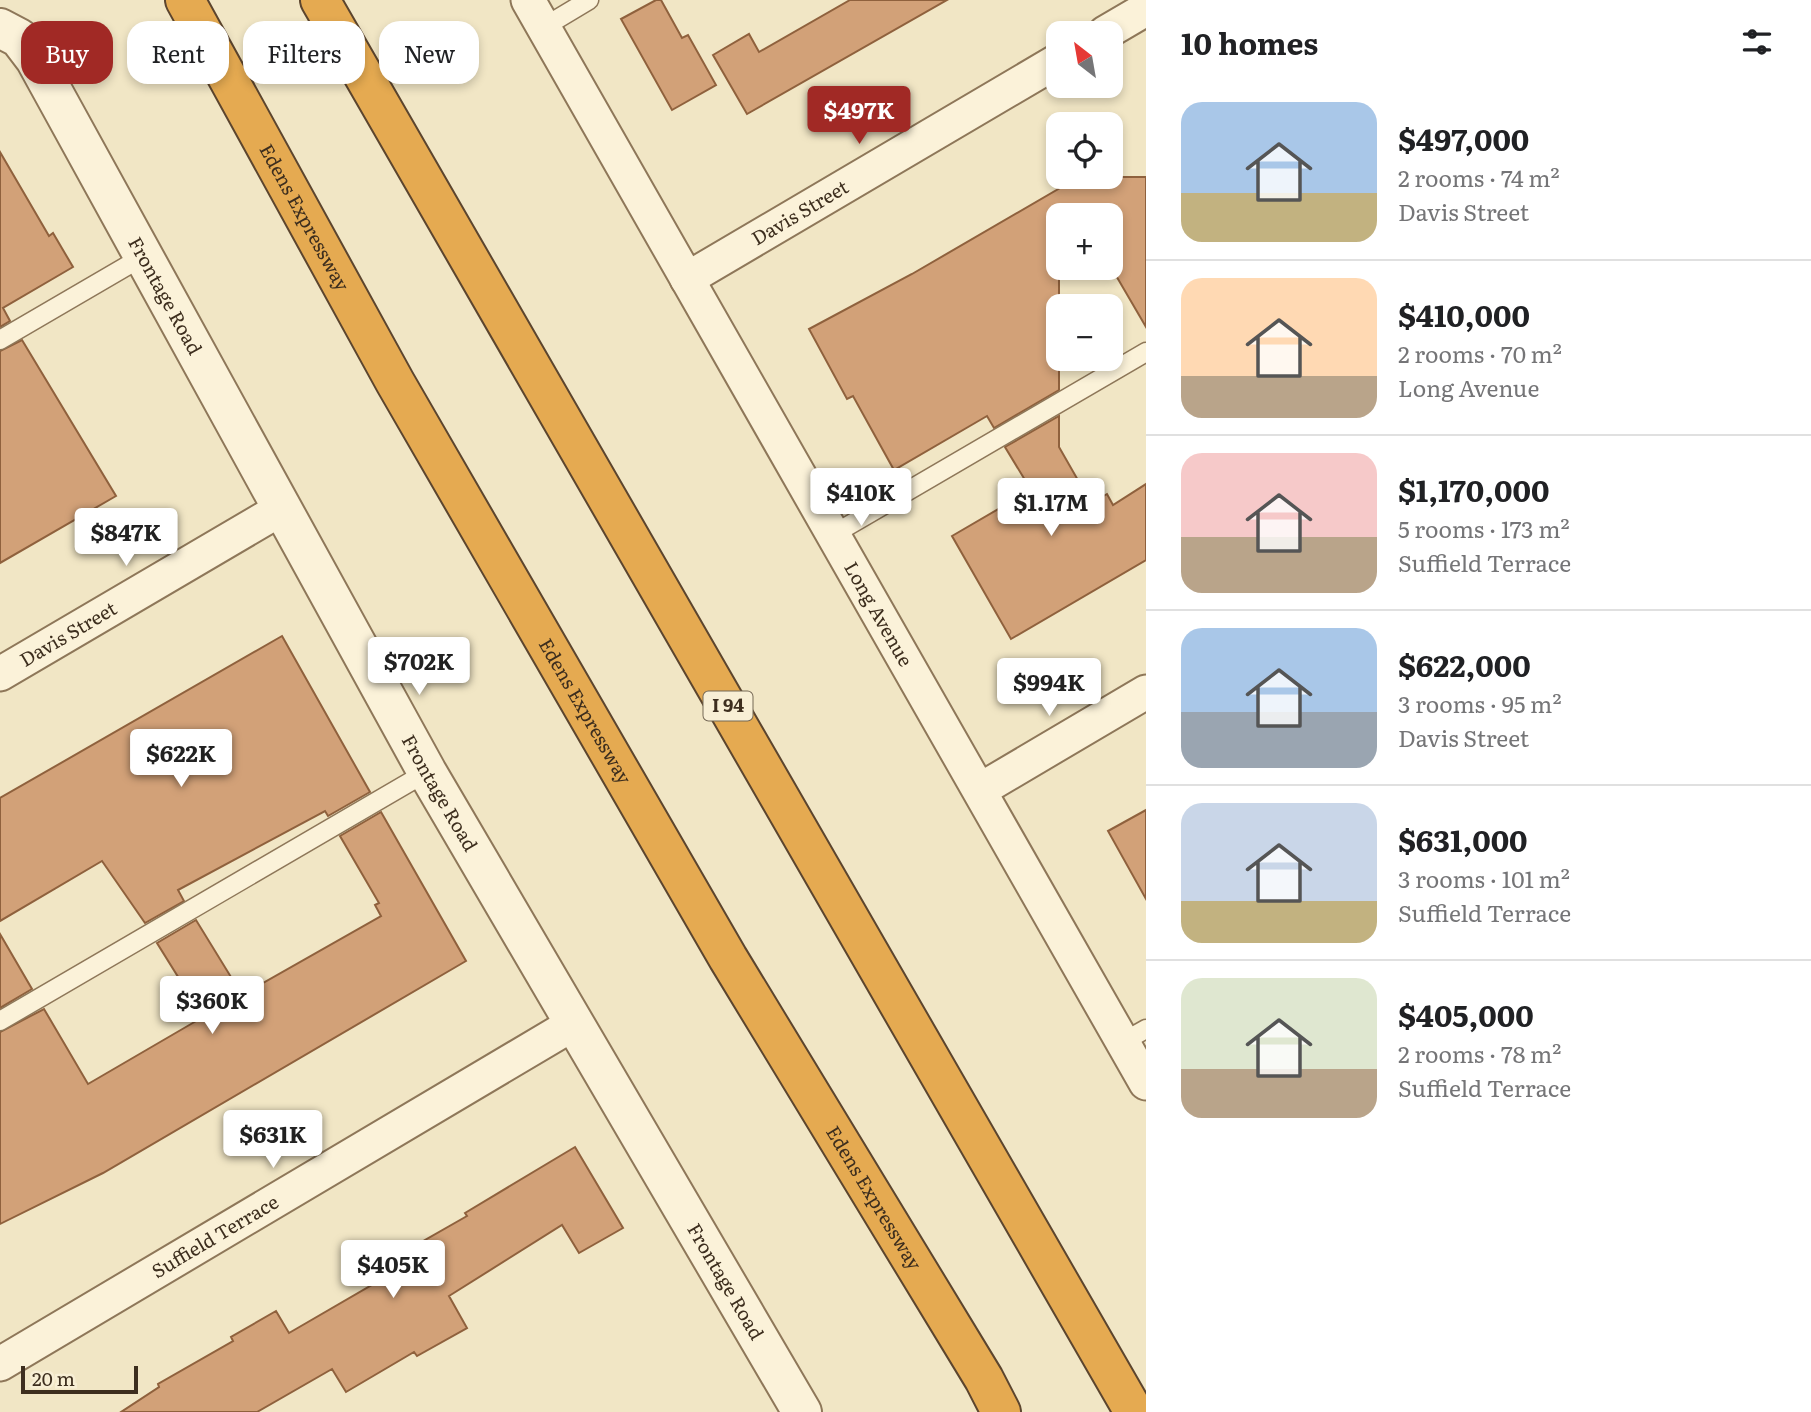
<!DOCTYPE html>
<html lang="en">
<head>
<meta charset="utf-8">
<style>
  body { margin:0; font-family:Literata,serif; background:#f2f2f2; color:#202124; height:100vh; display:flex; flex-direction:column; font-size:26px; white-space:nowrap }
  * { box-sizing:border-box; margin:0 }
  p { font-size:23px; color:#757577 }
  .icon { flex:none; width:38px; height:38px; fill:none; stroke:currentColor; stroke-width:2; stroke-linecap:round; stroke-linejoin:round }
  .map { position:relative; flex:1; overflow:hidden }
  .panel { display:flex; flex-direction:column; background:#fff; width:665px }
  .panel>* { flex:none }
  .hud { position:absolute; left:21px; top:21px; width:665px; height:63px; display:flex; gap:14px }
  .needle { width:46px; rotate:329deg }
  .fabs { position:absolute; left:1046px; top:21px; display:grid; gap:14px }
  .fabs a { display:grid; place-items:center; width:77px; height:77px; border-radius:14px; background:#fff; box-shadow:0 4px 10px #0003; font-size:35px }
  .scale { position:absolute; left:21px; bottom:18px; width:117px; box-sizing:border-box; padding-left:7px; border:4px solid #3d2e1e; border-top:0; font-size:19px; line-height:24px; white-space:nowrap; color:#3d2e1e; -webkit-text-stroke:5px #f8efd5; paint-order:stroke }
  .price { position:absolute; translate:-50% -60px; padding:0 16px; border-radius:7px; background:#fff; color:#222; font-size:23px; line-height:46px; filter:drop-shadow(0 2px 4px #0008) }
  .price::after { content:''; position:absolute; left:50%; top:42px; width:21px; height:16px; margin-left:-10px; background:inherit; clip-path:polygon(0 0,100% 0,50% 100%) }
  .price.current { background:#a12925; color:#fff }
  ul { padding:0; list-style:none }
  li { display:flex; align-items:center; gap:21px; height:175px; padding:0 35px }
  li+li { border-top:2px solid #e0e0e0 }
  li span { display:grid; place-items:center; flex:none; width:196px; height:140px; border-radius:21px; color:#555 }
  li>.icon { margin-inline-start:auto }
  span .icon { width:84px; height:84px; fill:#fffc; stroke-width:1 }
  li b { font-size:30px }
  h2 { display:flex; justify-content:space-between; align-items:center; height:84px; padding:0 35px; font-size:30px }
  .tag { padding:0 24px; border-radius:21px; background:#fff; box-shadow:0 4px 10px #0003; font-size:24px; line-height:63px }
  .tag.current { background:#a12925; color:#fff }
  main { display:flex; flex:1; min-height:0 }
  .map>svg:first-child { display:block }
  .building { fill:#d2a178; stroke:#8f613d; stroke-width:2 }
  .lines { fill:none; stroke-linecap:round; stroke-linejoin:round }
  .service-casing { stroke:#8e7759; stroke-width:21 }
  .minor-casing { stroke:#8e7759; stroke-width:37 }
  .tertiary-casing { stroke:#8e7759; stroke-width:42 }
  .motorway-casing { stroke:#5c452e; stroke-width:42 }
  .service { stroke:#fbf2d9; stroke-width:18 }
  .minor { stroke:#fbf2d9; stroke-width:33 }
  .tertiary { stroke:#fbf2d9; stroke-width:38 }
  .motorway { stroke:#e5aa51; stroke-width:38 }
  .labels { text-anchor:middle; stroke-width:7; stroke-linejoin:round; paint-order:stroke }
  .shield { fill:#f8efd5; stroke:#756855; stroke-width:2 }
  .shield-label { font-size:18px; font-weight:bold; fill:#3d2e1e }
  .street-label { font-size:19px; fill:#3d2e1e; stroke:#f8efd5 }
</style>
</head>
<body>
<main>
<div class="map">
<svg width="1146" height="1412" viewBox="0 0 1146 1412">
  <rect width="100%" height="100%" fill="#f1e6c5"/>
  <path class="building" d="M 656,0 L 661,0 L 682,38 L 688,35 L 716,85 L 672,110 L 621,19 Z
    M 850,0 L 947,0 L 747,114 L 713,55 L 749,34 L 759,52 Z
    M 0,152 L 49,236 L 53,233 L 73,267 L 3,308 L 10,321 L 0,327 Z
    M 1079,177 L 1146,177 L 1146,327 L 1111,267 L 1111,215 L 1059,215 L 1059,268 L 1069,268 L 1059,274 L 1059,390 L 994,428 L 987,416 L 894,470 L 853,396 L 847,399 L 809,329 L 912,274 Z
    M 22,340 L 116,496 L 0,563 L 0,351 Z
    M 1059,416 L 1059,447 L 1091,503 L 1107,494 L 1113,505 L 1146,484 L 1146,560 L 1011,639 L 952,536 L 1031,490 L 1005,447 Z
    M 282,636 L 370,792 L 328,816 L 325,811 L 178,890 L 184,901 L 145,923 L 102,861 L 0,921 L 0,798 Z
    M 1146,810 L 1146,899 L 1108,831 Z
    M 381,812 L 466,961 L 103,1173 L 0,1224 L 0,1032 L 44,1009 L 88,1084 L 203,1017 L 157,943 L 196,920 L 242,995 L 381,916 L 375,905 L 379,903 L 340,836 Z
    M 0,934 L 32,989 L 0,1008 Z
    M 575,1147 L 623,1228 L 579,1253 L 562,1225 L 449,1296 L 467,1328 L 417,1356 L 414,1352 L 346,1392 L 332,1369 L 257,1412 L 121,1412 L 159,1387 L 158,1384 L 233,1341 L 231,1337 L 276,1311 L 289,1333 L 375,1283 L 369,1272 L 467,1216 L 465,1213 Z"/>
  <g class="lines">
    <g class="service-casing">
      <path id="service" d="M 544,27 L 589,0
        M 0,340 L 144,256
        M 834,534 L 1146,352
        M 0,1021 L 427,772
        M 1123,1042 L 1146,1029"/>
    </g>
    <g class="minor-casing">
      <g id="minor">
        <path id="s1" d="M 528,0 L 1146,1083"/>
        <path d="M 1105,33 L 1146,9"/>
        <path id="s2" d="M 687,279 L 1059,60"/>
        <path id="s3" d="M 0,674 L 281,509"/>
        <path d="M 980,790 L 1146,692"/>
        <path id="s4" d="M 0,1364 L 573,1024"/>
      </g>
    </g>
    <g class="tertiary-casing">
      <g id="tertiary">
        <path id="s5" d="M 0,28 L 19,38 L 35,59 L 427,772 L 802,1412"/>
      </g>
    </g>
    <g class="motorway-casing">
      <g id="motorway">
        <path id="s6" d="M 185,0 L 395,382 L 728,958 L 984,1379 L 1001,1412"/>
        <path d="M 320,0 L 1134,1412"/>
      </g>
    </g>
    <use href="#service" class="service"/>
    <use href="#minor" class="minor"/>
    <use href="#tertiary" class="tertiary"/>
    <use href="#motorway" class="motorway"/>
  </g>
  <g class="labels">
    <rect class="shield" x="703.5" y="691.5" width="49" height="29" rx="5"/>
    <g class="shield-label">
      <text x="728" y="712">I 94</text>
    </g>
    <g class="street-label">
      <text dy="7" stroke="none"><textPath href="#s2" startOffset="131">Davis Street</textPath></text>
      <text dy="7" stroke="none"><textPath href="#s6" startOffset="248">Edens Expressway</textPath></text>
      <text dy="7" stroke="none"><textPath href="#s5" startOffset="318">Frontage Road</textPath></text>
      <text dy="7" stroke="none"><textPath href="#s1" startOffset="707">Long Avenue</textPath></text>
      <text dy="7" stroke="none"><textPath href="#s3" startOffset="79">Davis Street</textPath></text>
      <text dy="7" stroke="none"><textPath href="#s6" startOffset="816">Edens Expressway</textPath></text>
      <text dy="7" stroke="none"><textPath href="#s5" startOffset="886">Frontage Road</textPath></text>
      <text dy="7" stroke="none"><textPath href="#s6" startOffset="1382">Edens Expressway</textPath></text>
      <text dy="7" stroke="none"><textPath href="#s4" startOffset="250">Suffield Terrace</textPath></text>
      <text dy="7" stroke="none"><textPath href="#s5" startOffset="1452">Frontage Road</textPath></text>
    </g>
  </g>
</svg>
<div class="fabs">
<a><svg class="needle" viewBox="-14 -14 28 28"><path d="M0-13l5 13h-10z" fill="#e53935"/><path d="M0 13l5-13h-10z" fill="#757577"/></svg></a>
<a><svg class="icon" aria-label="locate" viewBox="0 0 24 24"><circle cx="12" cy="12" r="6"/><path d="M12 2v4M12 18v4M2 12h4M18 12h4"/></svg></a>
<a>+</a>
<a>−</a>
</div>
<div class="scale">20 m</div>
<b class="price current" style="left:859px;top:146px">$497K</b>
<b class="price" style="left:861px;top:528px">$410K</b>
<b class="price" style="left:1051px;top:538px">$1.17M</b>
<b class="price" style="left:126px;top:568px">$847K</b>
<b class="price" style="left:419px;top:697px">$702K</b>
<b class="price" style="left:1049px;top:718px">$994K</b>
<b class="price" style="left:181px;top:789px">$622K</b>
<b class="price" style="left:212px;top:1036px">$360K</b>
<b class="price" style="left:273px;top:1170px">$631K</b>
<b class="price" style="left:393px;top:1300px">$405K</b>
<div class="hud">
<a class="tag current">Buy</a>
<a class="tag">Rent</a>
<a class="tag">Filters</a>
<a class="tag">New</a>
</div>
</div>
<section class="panel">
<h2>10 homes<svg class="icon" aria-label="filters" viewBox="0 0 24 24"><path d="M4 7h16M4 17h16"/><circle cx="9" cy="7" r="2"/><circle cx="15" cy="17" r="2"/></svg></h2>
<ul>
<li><span style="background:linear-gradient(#a9c7e8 65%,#c2b280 0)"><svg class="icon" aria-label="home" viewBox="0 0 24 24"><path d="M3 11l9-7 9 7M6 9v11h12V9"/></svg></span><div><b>$497,000</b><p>2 rooms · 74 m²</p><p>Davis Street</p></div></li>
<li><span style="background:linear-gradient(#ffd9b3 70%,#b9a48a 0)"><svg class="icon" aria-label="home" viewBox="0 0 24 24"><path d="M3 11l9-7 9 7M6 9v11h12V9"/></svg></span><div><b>$410,000</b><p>2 rooms · 70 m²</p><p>Long Avenue</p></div></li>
<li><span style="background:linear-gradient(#f6c9c9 60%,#b9a48a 0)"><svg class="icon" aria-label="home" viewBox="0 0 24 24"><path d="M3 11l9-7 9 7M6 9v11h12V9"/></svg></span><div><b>$1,170,000</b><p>5 rooms · 173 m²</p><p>Suffield Terrace</p></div></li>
<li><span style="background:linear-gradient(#a9c7e8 60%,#9aa5b1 0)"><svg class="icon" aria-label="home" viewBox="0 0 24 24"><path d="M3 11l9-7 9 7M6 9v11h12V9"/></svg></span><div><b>$622,000</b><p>3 rooms · 95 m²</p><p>Davis Street</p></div></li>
<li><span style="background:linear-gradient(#c9d6e8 70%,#c2b280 0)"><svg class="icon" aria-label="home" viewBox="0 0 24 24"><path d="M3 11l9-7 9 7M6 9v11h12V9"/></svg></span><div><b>$631,000</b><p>3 rooms · 101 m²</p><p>Suffield Terrace</p></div></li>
<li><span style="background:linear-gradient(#dfe7d0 65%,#b9a48a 0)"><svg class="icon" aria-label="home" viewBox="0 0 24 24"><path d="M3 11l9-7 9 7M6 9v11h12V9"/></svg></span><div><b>$405,000</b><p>2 rooms · 78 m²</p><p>Suffield Terrace</p></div></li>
</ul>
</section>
</main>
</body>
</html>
